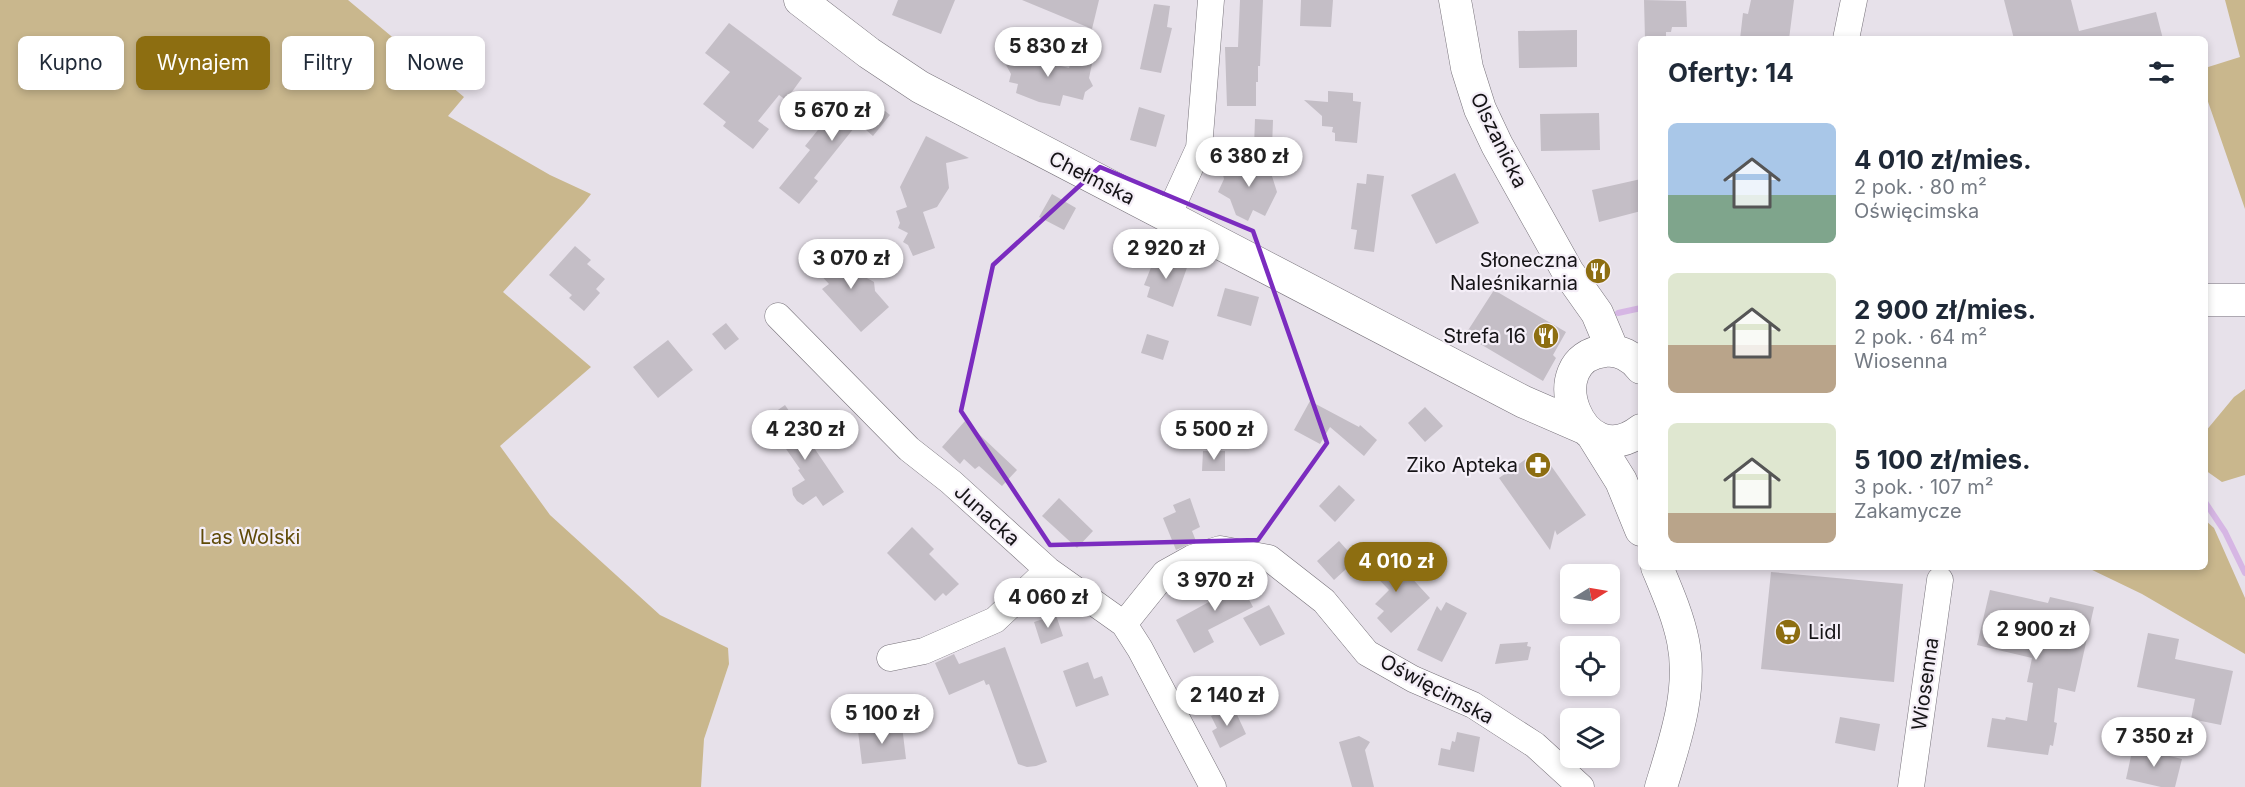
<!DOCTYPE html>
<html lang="pl">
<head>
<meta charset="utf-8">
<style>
  body { margin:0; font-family:Inter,sans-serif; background:#f2f2f3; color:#1f2937; height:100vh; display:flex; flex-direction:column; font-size:22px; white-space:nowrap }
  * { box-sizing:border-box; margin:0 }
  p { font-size:20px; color:#747a83 }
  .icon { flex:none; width:33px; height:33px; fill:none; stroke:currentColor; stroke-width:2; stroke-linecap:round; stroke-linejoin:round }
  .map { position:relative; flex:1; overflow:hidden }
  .details { position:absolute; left:1638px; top:36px; width:570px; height:534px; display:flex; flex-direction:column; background:#fff; border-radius:9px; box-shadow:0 3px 9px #0003 }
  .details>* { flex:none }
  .guide { position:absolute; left:18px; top:36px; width:570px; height:54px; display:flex; gap:12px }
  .needle { width:39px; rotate:79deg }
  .tools { position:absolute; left:1560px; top:564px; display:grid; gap:12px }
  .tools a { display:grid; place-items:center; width:60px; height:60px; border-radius:9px; background:#fff; box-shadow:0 3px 9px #0003; font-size:30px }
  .price { position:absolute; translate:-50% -51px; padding:0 14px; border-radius:21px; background:#fff; color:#222; font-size:20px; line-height:39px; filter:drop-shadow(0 2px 3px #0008) }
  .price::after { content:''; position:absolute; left:50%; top:36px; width:18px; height:14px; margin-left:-9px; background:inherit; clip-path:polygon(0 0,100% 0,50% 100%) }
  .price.selected { background:#8d6e11; color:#fff }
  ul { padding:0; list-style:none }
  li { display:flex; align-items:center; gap:18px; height:150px; padding:0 30px }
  li span { display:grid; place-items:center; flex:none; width:168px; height:120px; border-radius:9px; color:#555 }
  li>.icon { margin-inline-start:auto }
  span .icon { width:72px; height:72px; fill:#fffc; stroke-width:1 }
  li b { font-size:26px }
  h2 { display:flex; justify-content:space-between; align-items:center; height:72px; padding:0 30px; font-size:26px }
  .chip { padding:0 21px; border-radius:9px; background:#fff; box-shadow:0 3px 9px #0003; font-size:21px; line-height:54px }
  .chip.selected { background:#8d6e11; color:#fff }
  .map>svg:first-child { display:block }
  .green { fill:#c9b78d }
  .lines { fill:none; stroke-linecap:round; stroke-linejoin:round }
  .stream { stroke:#d6b6e4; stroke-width:6 }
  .building { fill:#c4bec6 }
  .minor-casing { stroke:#77727a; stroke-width:27 }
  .tertiary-casing { stroke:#77727a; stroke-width:33 }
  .minor { stroke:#fff; stroke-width:26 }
  .tertiary { stroke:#fff; stroke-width:32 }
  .marked { fill:none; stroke:#7b2cbf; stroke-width:4.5; stroke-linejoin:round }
  .labels { text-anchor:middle; stroke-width:4.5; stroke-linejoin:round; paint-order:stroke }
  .street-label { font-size:20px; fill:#151316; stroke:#f4eef7 }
  .poi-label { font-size:20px; fill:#151316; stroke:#f4eef7; text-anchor:end }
  .park-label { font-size:20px; fill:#5f4a08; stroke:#f4eef7 }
</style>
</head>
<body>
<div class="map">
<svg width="2245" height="787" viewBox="0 0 2245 787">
  <rect width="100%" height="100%" fill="#e7e1ea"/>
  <path class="green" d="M 0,0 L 348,0 L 464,97 L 448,116 L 550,175 L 591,194 L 584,203 L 503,292 L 591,367 L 500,446 L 550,515 L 660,615 L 728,648 L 729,664 L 704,739 L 701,787 L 0,787 Z
    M 2225,0 L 2245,0 L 2245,209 L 2205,93 L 2205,68 L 2240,57 Z
    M 2245,389 L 2245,475 L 2222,482 L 2205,470 L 2205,432 L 2234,397 Z
    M 2205,520 L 2214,528 L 2245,598 L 2245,654 L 2142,594 L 2086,567 L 2205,567 Z"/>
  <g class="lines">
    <path class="stream" d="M 1618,313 L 1641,308
      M 2205,502 L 2225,532 L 2245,573"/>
  </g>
  <path class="building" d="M 898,0 L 955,0 L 941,34 L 892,15 Z
    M 1022,0 L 1099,0 L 1092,29 Z
    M 1240,0 L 1263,0 L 1260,66 L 1258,66 L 1258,82 L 1256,82 L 1256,106 L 1227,106 L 1225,47 L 1238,47 Z
    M 1301,0 L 1333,0 L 1331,27 L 1300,26 Z
    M 1644,0 L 1686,1 L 1687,27 L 1672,27 L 1671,32 L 1666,32 L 1666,39 L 1645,39 Z
    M 1751,0 L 1794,0 L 1789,39 L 1740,39 L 1743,13 L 1748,14 Z
    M 2004,0 L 2071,0 L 2079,31 L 2156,12 L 2163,39 L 2014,39 Z
    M 1154,4 L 1170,6 L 1167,27 L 1172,28 L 1161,73 L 1140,69 Z
    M 729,23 L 802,78 L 786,100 L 779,95 L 758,121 L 769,129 L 753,149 L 723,126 L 726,122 L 703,104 L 730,72 L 705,53 Z
    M 1577,30 L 1577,67 L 1519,68 L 1518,31 Z
    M 1018,45 L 1039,51 L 1036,59 L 1053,64 L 1069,68 L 1072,59 L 1092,64 L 1089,78 L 1093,86 L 1085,92 L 1083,100 L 1063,95 L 1060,106 L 1039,102 L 1016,93 L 1018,84 L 1009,82 L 1011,74 L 1006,65 L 1014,59 Z
    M 860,91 L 890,115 L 873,136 L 858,123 L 814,178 L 818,181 L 799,204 L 779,188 L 810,150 L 805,146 L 842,100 L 848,106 Z
    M 1328,91 L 1353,93 L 1353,101 L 1361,102 L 1357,143 L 1335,141 L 1335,133 L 1332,132 L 1333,127 L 1322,126 L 1322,116 L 1304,100 L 1328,102 Z
    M 1139,107 L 1165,115 L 1156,147 L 1130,140 Z
    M 1599,113 L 1600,150 L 1541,151 L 1540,114 Z
    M 1255,119 L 1273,120 L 1272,148 L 1254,147 Z
    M 926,136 L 969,158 L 946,163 L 949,188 L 937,207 L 923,212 L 935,248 L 913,256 L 908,245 L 903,242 L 908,233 L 898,228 L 900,223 L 896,211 L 907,207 L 900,187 Z
    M 1266,157 L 1277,192 L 1265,216 L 1253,210 L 1248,221 L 1236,215 L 1230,199 L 1218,192 L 1224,179 L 1222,171 Z
    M 1455,173 L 1479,223 L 1436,244 L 1411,195 Z
    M 1367,174 L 1384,176 L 1374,252 L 1354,249 L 1357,230 L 1351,229 L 1357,183 L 1366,184 Z
    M 1641,179 L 1641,211 L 1599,222 L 1592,190 Z
    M 1052,194 L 1076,208 L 1064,230 L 1039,217 Z
    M 575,246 L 591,260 L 587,264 L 605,279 L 596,289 L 600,293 L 584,311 L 569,298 L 572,295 L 549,275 Z
    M 838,248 L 865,277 L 874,282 L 875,291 L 889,307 L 861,332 L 822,289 L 829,284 L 815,269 Z
    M 1169,255 L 1189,262 L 1173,307 L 1147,297 L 1150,287 L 1144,285 L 1154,260 L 1166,265 Z
    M 1225,288 L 1259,297 L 1251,326 L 1217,316 Z
    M 1494,290 L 1566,332 L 1553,355 L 1556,358 L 1543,381 L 1465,335 Z
    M 726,323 L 739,339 L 725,350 L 712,334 Z
    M 1147,334 L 1169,341 L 1163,360 L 1141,353 Z
    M 668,340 L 693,370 L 658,398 L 633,367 Z
    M 1310,401 L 1359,427 L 1360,425 L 1377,440 L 1364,456 L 1330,427 L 1320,444 L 1294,430 Z
    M 785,405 L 844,492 L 823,506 L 816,496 L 803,505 L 797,501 L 793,495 L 792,488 L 805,480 L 798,470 L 800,469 L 768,423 L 768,417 Z
    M 1425,407 L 1443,426 L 1425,442 L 1408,423 Z
    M 965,421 L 1017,470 L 1002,486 L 979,466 L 975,469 L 964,459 L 960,464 L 942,447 Z
    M 1203,451 L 1225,451 L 1225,471 L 1202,471 Z
    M 1529,457 L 1547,460 L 1586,515 L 1557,535 L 1555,530 L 1550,550 L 1499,478 Z
    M 1339,485 L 1355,500 L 1335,522 L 1319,506 Z
    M 1059,498 L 1093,531 L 1077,548 L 1042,516 Z
    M 1190,498 L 1200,527 L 1192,531 L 1196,541 L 1176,550 L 1163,518 L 1176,512 L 1173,505 Z
    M 912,527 L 934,549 L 929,554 L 959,584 L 946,596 L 943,593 L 935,601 L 887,553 Z
    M 1339,541 L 1356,560 L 1334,580 L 1317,561 Z
    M 1377,551 L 1403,578 L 1408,574 L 1430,598 L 1391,633 L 1377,618 L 1384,611 L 1375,604 L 1389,590 L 1363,563 Z
    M 1234,571 L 1253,607 L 1208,630 L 1214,642 L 1194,653 L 1176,620 L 1218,597 L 1211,583 Z
    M 1771,572 L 1903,584 L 1894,682 L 1761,669 Z
    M 1990,590 L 2048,603 L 2050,597 L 2094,607 L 2075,692 L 2058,688 L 2054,722 L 2057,723 L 2053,746 L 2050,745 L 2048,755 L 1987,747 L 1992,718 L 2005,720 L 2006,717 L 2027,721 L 2033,683 L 2027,682 L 2032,658 L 1977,645 Z
    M 1446,602 L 1467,613 L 1442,662 L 1417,650 L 1437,606 L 1441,611 Z
    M 1269,605 L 1285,634 L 1260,646 L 1243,618 Z
    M 1056,615 L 1063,636 L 1041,644 L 1034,622 Z
    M 2148,633 L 2179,639 L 2175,659 L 2233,671 L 2221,725 L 2191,719 L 2195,699 L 2137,687 Z
    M 1528,642 L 1527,646 L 1531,647 L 1528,660 L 1495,664 L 1500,644 Z
    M 1005,647 L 1047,762 L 1036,766 L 1027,767 L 1018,764 L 989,684 L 986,685 L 984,680 L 949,695 L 935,663 L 954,654 L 959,664 Z
    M 1088,662 L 1094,679 L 1102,676 L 1109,695 L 1076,707 L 1063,671 Z
    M 1233,706 L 1246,734 L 1220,748 L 1212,731 L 1217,728 L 1211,716 Z
    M 1840,717 L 1880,724 L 1875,751 L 1835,743 Z
    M 902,726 L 906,759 L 862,764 L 858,731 Z
    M 1457,732 L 1480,737 L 1474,772 L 1438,765 L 1441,748 L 1450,750 L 1452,741 L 1455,742 Z
    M 1359,736 L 1370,742 L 1365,750 L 1374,787 L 1352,787 L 1339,742 Z
    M 2133,747 L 2182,759 L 2175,787 L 2161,787 L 2126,779 Z"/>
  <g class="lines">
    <g class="minor-casing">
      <path id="minor" d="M 1846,39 L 1854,0
        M 1168,216 L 1199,148 L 1211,0
        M 778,316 L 909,449 L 951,482 L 1048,570 L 1124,624 L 1140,649 L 1213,787
        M 1124,624 L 1165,573 L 1192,558 L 1220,549 L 1269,558 L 1324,601 L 1367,653 L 1413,679 L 1473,705 L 1535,745 L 1581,787
        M 890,658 L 924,651 L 995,620 L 1048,570
        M 1911,787 L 1940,580"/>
    </g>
    <g class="tertiary-casing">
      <path id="tertiary" d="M 800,0 L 869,53 L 920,87 L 1524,402 L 1584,428
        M 1455,0 L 1467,68 L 1480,109 L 1497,145 L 1568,272 L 1597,313 L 1613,351
        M 2205,300 L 2245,300
        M 1641,368 C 1633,357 1619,349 1605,351 C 1537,357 1580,478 1641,430
        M 1593,436 L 1621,481 L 1641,530
        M 1657,567 C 1667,591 1678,616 1683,641 C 1693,690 1675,741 1661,787"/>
    </g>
    <use href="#minor" class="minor"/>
    <use href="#tertiary" class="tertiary"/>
  </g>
  <path class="marked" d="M 1100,167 L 1253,231 L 1327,443 L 1258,540 L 1050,545 L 961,411 L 993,265 Z"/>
  <defs>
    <g id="restaurant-disc" transform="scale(1.35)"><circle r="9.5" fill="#8d6e11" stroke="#f4eef7"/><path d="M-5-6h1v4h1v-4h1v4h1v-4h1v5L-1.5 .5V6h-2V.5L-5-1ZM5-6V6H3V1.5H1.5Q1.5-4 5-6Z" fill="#fff"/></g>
    <g id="pharmacy-disc" transform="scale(1.35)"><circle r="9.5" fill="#8d6e11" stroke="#f4eef7"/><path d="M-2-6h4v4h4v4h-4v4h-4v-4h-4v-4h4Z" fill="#fff"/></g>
    <g id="supermarket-disc" transform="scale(1.35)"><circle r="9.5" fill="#8d6e11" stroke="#f4eef7"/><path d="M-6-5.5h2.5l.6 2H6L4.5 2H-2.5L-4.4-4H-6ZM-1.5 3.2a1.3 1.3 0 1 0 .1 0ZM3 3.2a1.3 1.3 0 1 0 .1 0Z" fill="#fff"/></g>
  </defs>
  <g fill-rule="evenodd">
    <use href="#restaurant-disc" x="1598" y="271"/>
    <use href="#restaurant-disc" x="1546" y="336"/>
    <use href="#pharmacy-disc" x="1538" y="465"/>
    <use href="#supermarket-disc" x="1788" y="632"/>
  </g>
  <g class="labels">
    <g class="street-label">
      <text transform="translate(1499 140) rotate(64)" y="7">Olszanicka</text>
      <text transform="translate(1092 178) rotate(27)" y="7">Chełmska</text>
      <text transform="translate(987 515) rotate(42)" y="7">Junacka</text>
      <text transform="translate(1925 684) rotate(-82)" y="7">Wiosenna</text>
      <text transform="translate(1437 689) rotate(28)" y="7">Oświęcimska</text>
    </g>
    <g class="poi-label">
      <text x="1578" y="267">Słoneczna<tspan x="1578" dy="23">Naleśnikarnia</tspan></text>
      <text x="1526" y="343">Strefa 16</text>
      <text x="1518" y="472">Ziko Apteka</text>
      <text x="1808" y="639" text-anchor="start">Lidl</text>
    </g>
    <g class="park-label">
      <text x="250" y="544">Las Wolski</text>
    </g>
  </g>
</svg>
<div class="tools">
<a><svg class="needle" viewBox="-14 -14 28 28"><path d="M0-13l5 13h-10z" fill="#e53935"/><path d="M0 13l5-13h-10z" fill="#747a83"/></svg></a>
<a><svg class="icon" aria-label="locate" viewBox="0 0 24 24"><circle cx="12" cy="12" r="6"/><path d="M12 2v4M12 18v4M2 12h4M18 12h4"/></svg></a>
<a><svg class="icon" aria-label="layers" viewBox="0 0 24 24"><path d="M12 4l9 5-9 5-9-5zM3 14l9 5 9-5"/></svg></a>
</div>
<b class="price" style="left:1048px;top:78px">5 830 zł</b>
<b class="price" style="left:832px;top:142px">5 670 zł</b>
<b class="price" style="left:1249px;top:188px">6 380 zł</b>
<b class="price" style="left:1166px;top:280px">2 920 zł</b>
<b class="price" style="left:851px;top:290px">3 070 zł</b>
<b class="price" style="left:805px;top:461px">4 230 zł</b>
<b class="price" style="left:1214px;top:461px">5 500 zł</b>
<b class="price selected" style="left:1396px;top:593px">4 010 zł</b>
<b class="price" style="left:1215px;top:612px">3 970 zł</b>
<b class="price" style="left:1048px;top:629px">4 060 zł</b>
<b class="price" style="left:2036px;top:661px">2 900 zł</b>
<b class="price" style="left:1227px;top:727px">2 140 zł</b>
<b class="price" style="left:882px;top:745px">5 100 zł</b>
<b class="price" style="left:2154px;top:768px">7 350 zł</b>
<div class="guide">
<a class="chip">Kupno</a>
<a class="chip selected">Wynajem</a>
<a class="chip">Filtry</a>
<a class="chip">Nowe</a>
</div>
<section class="details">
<h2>Oferty: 14<svg class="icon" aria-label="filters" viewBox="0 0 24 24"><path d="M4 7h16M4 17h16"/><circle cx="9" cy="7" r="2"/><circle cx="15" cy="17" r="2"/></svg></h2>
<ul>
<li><span style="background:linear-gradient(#a9c7e8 60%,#7fa58c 0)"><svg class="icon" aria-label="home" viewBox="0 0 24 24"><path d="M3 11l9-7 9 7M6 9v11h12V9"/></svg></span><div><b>4 010 zł/mies.</b><p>2 pok. · 80 m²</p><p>Oświęcimska</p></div></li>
<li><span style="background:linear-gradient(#dfe7d0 60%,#b9a48a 0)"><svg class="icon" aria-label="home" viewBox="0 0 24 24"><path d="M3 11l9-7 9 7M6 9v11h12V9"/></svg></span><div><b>2 900 zł/mies.</b><p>2 pok. · 64 m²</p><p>Wiosenna</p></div></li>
<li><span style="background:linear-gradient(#dfe7d0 75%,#b9a48a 0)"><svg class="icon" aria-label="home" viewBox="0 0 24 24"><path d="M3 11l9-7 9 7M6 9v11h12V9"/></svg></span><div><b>5 100 zł/mies.</b><p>3 pok. · 107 m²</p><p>Zakamycze</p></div></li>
</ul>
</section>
</div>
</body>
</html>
